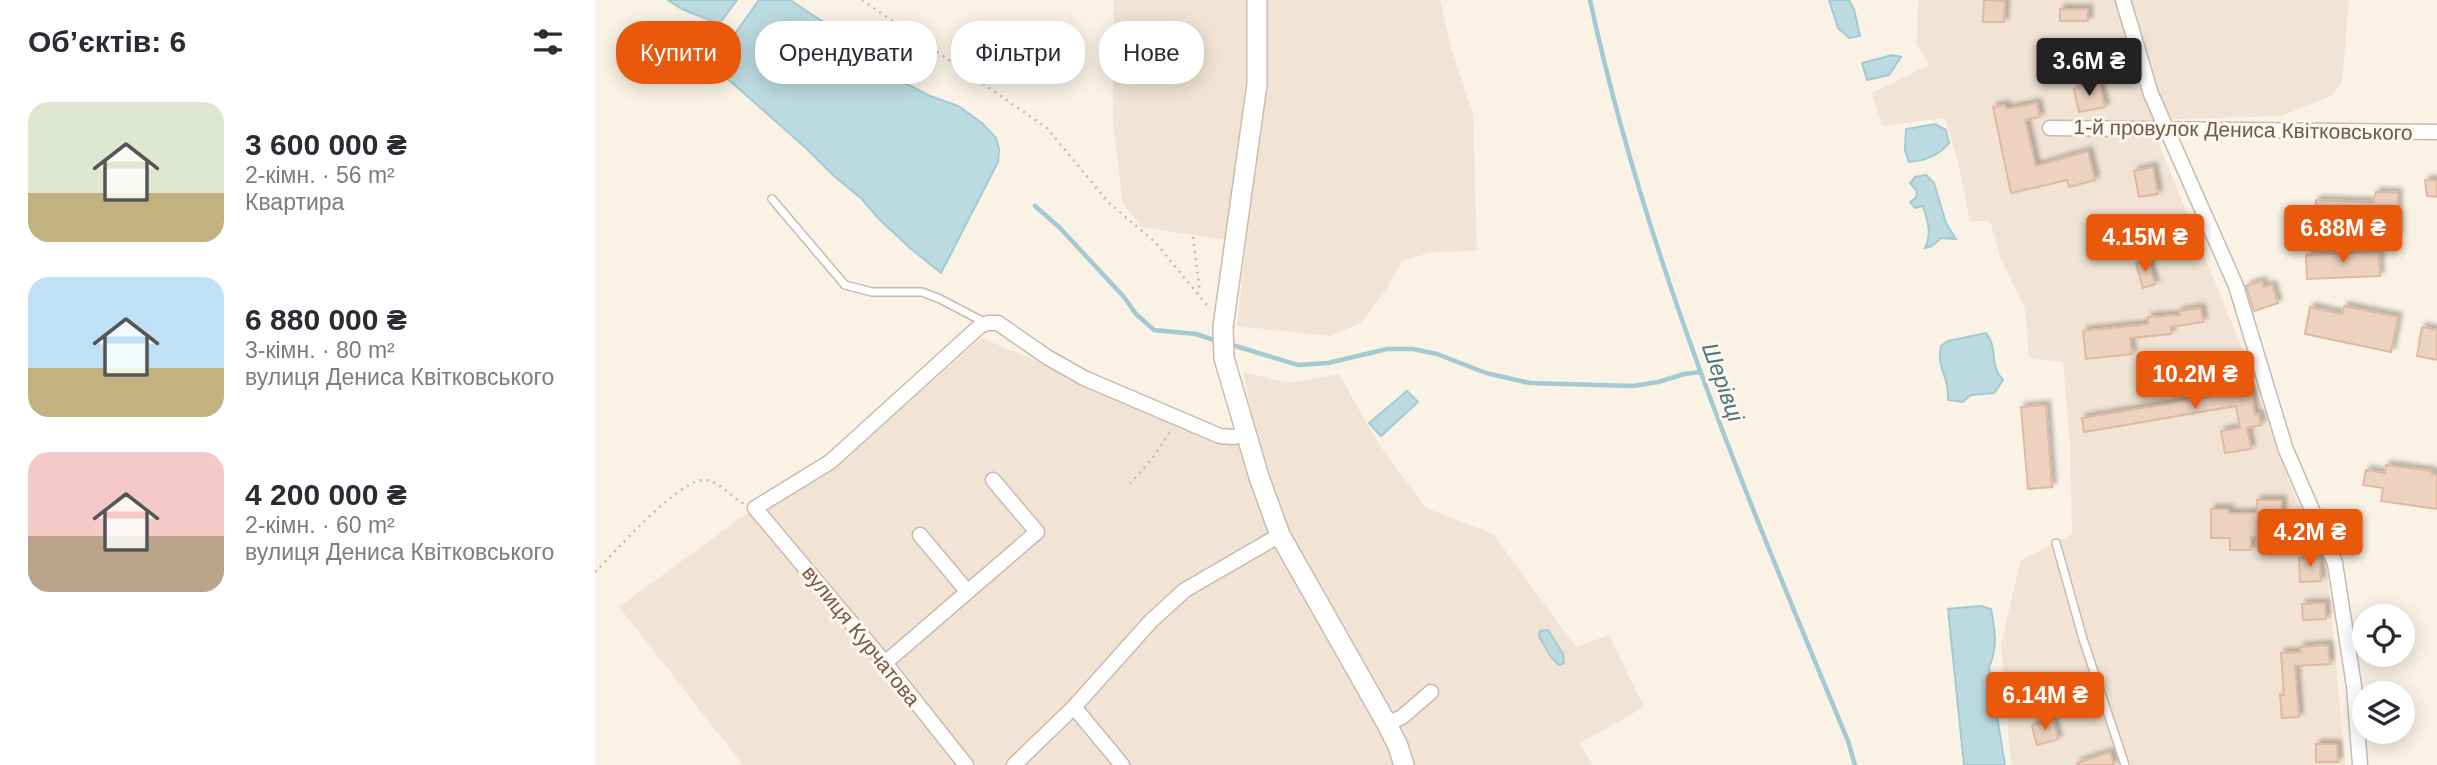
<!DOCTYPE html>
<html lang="uk">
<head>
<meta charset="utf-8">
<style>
  body { margin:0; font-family:Helvetica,sans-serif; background:#f7f7f7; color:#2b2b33; height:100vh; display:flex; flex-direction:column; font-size:26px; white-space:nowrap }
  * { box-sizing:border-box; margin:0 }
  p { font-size:23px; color:#7c7c81 }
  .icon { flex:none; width:38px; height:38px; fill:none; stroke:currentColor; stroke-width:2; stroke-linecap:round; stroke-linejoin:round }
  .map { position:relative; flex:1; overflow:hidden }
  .details { display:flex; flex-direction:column; background:#fff; width:595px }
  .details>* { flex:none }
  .guide { position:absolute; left:21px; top:21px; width:665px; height:63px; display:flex; gap:14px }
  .controls { position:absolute; left:1757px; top:604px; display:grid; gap:14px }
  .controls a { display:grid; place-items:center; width:63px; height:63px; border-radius:50%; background:#fff; box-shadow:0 4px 18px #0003; font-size:35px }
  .price { position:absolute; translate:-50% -60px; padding:0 16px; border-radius:7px; background:#ea580c; color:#fff; font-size:23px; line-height:46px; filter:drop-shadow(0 2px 4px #0008) }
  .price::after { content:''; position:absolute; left:50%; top:42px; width:21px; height:16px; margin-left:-10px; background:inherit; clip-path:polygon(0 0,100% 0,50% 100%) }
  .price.selected { background:#222; color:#fff }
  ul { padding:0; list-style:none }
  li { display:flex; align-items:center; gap:21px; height:175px; padding:0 28px }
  li span { display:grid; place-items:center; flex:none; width:196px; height:140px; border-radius:21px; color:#555 }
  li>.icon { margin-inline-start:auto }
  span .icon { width:84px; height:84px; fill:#fffc; stroke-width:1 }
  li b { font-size:30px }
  h2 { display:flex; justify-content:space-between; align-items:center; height:84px; padding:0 28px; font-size:30px }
  .tag { padding:0 24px; border-radius:28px; background:#fff; box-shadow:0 4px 18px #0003; font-size:24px; line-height:63px }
  .tag.selected { background:#ea580c; color:#fff }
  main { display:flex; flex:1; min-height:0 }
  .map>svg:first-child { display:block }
  .residential { fill:#f1e4d4 }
  .water { fill:#bcdbe1; stroke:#a3cad2; stroke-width:2 }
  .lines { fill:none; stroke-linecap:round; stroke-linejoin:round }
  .stream { stroke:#a3cad2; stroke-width:4.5 }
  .building { fill:#edd2c0; stroke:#debaa2; stroke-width:2; filter:url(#shadow) }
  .lane-casing { stroke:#cabaad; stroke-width:10 }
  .street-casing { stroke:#cabaad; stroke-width:17 }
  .secondary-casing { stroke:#cdbbab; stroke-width:22 }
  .path { stroke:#d1b6a3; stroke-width:2.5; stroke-dasharray:2 5; stroke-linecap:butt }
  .lane { stroke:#fff; stroke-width:7 }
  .street { stroke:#fff; stroke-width:14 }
  .secondary { stroke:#fff; stroke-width:19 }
  .labels { text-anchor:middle; stroke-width:6; stroke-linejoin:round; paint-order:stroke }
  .street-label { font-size:21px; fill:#705a4d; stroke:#fdf6eb }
  .water-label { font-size:23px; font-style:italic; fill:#497781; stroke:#fdf6eb }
</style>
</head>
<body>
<main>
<section class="details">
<h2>Об’єктів: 6<svg class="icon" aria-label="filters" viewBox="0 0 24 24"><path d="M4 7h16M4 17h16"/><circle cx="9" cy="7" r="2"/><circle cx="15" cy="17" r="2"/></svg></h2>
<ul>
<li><span style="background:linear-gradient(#dfe7d0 65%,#c2b280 0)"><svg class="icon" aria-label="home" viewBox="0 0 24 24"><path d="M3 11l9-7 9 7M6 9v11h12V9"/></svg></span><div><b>3 600 000 ₴</b><p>2-кімн. · 56 m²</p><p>Квартира</p></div></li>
<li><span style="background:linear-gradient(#bfe0f5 65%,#c2b280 0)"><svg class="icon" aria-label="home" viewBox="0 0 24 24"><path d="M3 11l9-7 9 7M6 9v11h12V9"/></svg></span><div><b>6 880 000 ₴</b><p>3-кімн. · 80 m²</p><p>вулиця Дениса Квітковського</p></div></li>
<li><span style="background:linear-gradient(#f6c9c9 60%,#b9a48a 0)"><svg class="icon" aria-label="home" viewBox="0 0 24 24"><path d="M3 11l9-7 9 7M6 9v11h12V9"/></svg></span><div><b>4 200 000 ₴</b><p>2-кімн. · 60 m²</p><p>вулиця Дениса Квітковського</p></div></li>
</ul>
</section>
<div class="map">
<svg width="1842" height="765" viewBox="0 0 1842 765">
  <defs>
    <filter id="shadow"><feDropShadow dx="4" dy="-4" stdDeviation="2" flood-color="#0004"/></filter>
  </defs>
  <rect width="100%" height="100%" fill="#faf2e5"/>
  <path class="residential" d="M 519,0 L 845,0 L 855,43 L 878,115 L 882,251 L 837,252 L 807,261 L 791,290 L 766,323 L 735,336 L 642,326 L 651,243 L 546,227 L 528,204 L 518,123 Z
    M 1323,0 L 1754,0 L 1747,83 L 1736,96 L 1687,116 L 1554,120 L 1647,348 L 1695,485 L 1732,566 L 1750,765 L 1416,765 L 1406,643 L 1426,560 L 1477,534 L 1475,444 L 1468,362 L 1434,358 L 1430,308 L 1406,259 L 1395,221 L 1375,221 L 1363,162 L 1350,118 L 1287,126 L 1277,93 L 1334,65 L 1322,44 Z
    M 387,338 L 640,445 L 660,431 L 648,372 L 694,383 L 744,374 L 783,443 L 831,508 L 898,534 L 981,647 L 1014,635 L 1049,707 L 985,743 L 997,765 L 148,765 L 24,607 L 148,516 L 227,477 Z"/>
  <path class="water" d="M 73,0 L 142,0 L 124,24 L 87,9 Z
    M 164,0 L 195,0 L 230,23 L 261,58 L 335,96 L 363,106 L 387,123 L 401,138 L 404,149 L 403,162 L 346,273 L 315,248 L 283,218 L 267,199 L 239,176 L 212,149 L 125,72 L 119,63 Z
    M 1234,0 L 1254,0 L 1259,9 L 1265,36 L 1254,38 L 1243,28 Z
    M 1297,55 L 1306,57 L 1294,75 L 1272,80 L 1267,63 Z
    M 1340,124 L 1351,130 L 1354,143 C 1345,155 1329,161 1314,162 L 1310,150 L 1311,129 Z
    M 1331,175 L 1339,183 L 1351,223 L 1361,239 L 1346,238 L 1337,246 L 1330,248 C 1337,233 1333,222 1328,206 L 1320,208 L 1315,202 L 1321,198 L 1322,191 L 1315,183 L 1320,177 Z
    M 1391,333 C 1404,349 1393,364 1408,380 L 1399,393 L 1376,395 L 1367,402 L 1353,400 C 1355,376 1341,370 1346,346 L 1353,341 Z
    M 812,391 L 823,402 L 786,436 L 774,423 Z
    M 1386,606 L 1396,609 C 1400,631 1403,647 1394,667 L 1410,765 L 1369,765 L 1353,609 Z
    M 953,630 L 968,654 L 969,663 L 964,665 L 956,657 L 944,636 L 945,631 Z"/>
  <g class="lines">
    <path class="stream" d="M 995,0 C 1050,256 1153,500 1253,741 L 1260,765
      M 440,206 L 465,228 L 529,297 L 541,314 L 559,330 L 601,334 L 622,341
      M 634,344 L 703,365 L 733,363 L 792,349 L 818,349 L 842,354 L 891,373 L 935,383 L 1038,386 L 1063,382 L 1089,374 L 1106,372"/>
  </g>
  <path class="building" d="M 1389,0 L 1410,1 L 1409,22 L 1388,22 Z
    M 1465,9 L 1493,9 L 1493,21 L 1465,21 Z
    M 1504,83 L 1510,107 L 1484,112 L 1479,89 Z
    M 1442,103 L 1445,117 L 1430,120 L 1441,166 L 1493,151 L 1500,180 L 1474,187 L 1472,180 L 1416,193 L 1398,107 L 1410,105 L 1411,109 Z
    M 1558,167 L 1563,194 L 1544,197 L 1539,171 Z
    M 1830,180 L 1842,180 L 1842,197 L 1832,196 Z
    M 1781,192 L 1803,193 L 1802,236 L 1776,236 L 1777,224 L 1720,222 L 1721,200 L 1778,202 Z
    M 1578,236 L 1581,248 L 1556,251 L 1555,240 Z
    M 1784,252 L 1785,276 L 1712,279 L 1711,255 Z
    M 1553,261 L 1560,284 L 1548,288 L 1541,264 Z
    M 1667,281 L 1669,287 L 1677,285 L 1683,303 L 1659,311 L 1651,286 Z
    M 1749,306 L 1803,317 L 1796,352 L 1710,334 L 1715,307 L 1747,314 Z
    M 1606,308 L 1608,322 L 1576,327 L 1576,334 L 1535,338 L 1537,354 L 1491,359 L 1488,331 L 1553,324 L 1553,317 L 1585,315 L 1584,311 Z
    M 1827,327 L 1842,330 L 1842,360 L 1822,356 Z
    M 1633,358 L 1648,391 L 1656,390 L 1660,415 L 1664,414 L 1666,425 L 1652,428 L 1656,449 L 1630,453 L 1626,431 L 1645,428 L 1641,406 L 1489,432 L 1487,418 L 1632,394 L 1618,365 Z
    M 1451,405 L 1457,487 L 1433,489 L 1426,407 Z
    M 1791,465 L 1837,471 L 1836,474 L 1842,475 L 1842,509 L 1786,501 L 1788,488 L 1768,485 L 1771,470 L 1790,473 Z
    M 1662,500 L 1687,500 L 1686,537 L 1656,537 L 1656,550 L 1635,550 L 1635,538 L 1616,538 L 1616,509 L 1634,509 L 1634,513 L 1662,513 Z
    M 1724,556 L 1726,581 L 1705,582 L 1704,558 Z
    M 1730,603 L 1731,619 L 1708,620 L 1707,604 Z
    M 1733,645 L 1735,664 L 1700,666 L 1704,717 L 1687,718 L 1685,695 L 1689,695 L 1686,653 L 1706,652 L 1705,647 Z
    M 1458,720 L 1463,739 L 1442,745 L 1437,726 Z
    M 1721,744 L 1742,744 L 1743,762 L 1721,762 Z
    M 1515,752 L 1519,765 L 1482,765 L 1482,763 Z"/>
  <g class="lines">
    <g class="lane-casing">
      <path id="lane" d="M 177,199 L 250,285 L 277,292 L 327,292 L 345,299 L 389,322
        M 1461,543 L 1488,639 L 1530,765"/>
    </g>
    <g class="street-casing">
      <path id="street" d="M 1528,0 L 1556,94 L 1641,286 L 1691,450 L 1740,563 L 1759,686 L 1765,765
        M 1455,128 L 1842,132
        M 325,535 L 372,591
        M 290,663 L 442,532 L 398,480
        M 479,707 L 527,765
        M 792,724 L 807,717 L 836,692
        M 371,765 L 290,663 L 160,508 L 235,462 L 385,326 L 393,323 L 403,323 L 452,357 L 489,378 L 625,436 L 639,437 L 650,433
        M 419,765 L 479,707 L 556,621 L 590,590 L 685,535"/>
    </g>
    <g class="secondary-casing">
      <path id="secondary" d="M 662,0 L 662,84 L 628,327 L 629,358 L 664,477 L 685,535 L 792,724 L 803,746 L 809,765"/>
    </g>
    <path class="path" d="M 267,0 L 452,128 L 514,203 L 560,242 L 615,309
      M 598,237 L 605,293
      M 535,484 L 560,455 L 576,430
      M 0,572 C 19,553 87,475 112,480 C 126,483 137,498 149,504"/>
    <use href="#lane" class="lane"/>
    <use href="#street" class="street"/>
    <use href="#secondary" class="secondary"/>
  </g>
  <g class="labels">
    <g class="street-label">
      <text transform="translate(1648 130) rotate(1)" y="7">1-й провулок Дениса Квітковського</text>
      <text transform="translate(266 636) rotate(51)" y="7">вулиця Курчатова</text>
    </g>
    <g class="water-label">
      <text transform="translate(1128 382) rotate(70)" y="8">Шерівці</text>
    </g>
  </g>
</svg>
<div class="controls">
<a><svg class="icon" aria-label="locate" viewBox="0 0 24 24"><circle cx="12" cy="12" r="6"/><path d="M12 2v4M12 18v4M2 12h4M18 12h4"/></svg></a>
<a><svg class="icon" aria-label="layers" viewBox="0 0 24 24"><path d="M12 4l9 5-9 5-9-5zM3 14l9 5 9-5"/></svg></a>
</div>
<b class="price selected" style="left:1494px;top:98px">3.6M ₴</b>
<b class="price" style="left:1748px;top:265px">6.88M ₴</b>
<b class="price" style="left:1550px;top:274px">4.15M ₴</b>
<b class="price" style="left:1600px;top:411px">10.2M ₴</b>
<b class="price" style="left:1715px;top:569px">4.2M ₴</b>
<b class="price" style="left:1450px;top:732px">6.14M ₴</b>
<div class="guide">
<a class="tag selected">Купити</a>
<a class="tag">Орендувати</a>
<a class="tag">Фільтри</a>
<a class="tag">Нове</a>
</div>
</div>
</main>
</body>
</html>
